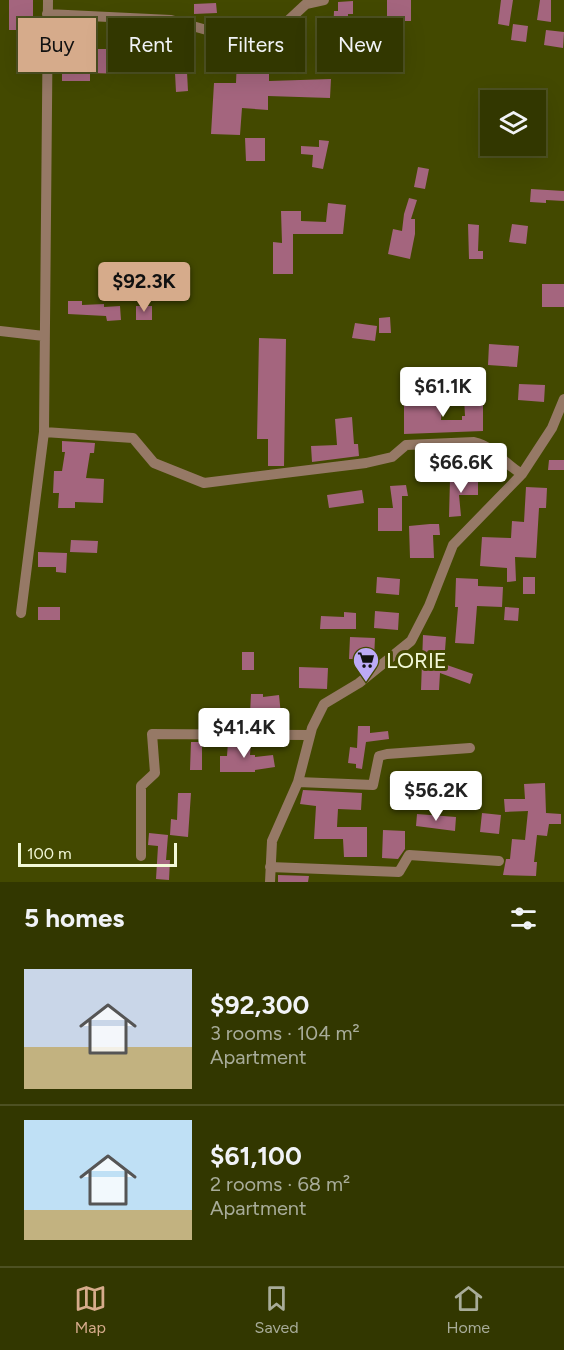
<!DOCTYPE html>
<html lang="en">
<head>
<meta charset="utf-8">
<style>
  body { margin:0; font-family:Figtree,sans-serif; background:#3a3f0a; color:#f1f3f6; height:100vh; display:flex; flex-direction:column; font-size:22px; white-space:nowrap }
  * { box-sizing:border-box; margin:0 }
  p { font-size:20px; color:#a8ac99 }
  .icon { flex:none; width:33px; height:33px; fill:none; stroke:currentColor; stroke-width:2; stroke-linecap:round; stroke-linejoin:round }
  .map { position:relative; height:882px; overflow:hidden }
  .panel { display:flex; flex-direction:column; background:#323700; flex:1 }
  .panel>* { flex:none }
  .banner { position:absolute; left:18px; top:18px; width:528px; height:54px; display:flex; gap:12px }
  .tools { position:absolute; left:480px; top:90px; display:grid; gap:12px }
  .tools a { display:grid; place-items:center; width:66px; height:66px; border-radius:0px; background:#323700; box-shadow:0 6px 24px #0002,0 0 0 2px #4d5122; font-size:30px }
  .scale { position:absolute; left:18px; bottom:15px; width:159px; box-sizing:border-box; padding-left:6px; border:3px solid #f3f9d7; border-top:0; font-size:16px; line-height:21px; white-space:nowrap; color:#f3f9d7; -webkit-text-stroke:4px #434900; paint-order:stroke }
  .price { position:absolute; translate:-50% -51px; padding:0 14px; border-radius:6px; background:#fff; color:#222; font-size:20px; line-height:39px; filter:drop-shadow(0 2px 3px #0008) }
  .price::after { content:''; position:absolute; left:50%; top:36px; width:18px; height:14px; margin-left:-9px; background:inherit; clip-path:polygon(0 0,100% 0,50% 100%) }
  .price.on { background:#d6ab8b; color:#111 }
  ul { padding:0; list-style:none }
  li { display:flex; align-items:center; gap:18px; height:150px; padding:0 24px }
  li+li { border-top:2px solid #4d5122 }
  li span { display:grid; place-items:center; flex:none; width:168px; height:120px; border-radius:0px; color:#555 }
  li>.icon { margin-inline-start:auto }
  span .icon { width:72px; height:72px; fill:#fffc; stroke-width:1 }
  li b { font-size:26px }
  h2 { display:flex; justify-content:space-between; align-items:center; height:72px; padding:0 24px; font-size:26px }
  .pill { padding:0 21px; border-radius:0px; background:#323700; box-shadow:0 6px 24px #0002,0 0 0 2px #4d5122; font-size:21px; line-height:54px }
  .pill.on { background:#d6ab8b; color:#111 }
  .tabs { display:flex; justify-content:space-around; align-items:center; height:84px; border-top:2px solid #4d5122; background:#323700; font-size:16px; color:#a8ac99 }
  .tabs a { display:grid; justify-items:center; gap:3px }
  .tabs .on { color:#d6ab8b }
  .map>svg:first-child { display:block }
  .building { fill:#a4657e }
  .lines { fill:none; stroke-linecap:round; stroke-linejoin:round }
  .minor { stroke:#967966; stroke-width:10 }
  .labels { text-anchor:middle; stroke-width:6; stroke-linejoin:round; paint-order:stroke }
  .poi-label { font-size:22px; fill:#f3f9d7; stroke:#434900; text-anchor:start }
</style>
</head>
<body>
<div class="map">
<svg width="564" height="882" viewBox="0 0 564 882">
  <rect width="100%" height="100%" fill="#434900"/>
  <path class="building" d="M 9,0 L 33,0 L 33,30 L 9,30 Z
    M 387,0 L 411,0 L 411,21 L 387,21 Z
    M 501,0 L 513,0 L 509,26 L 498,24 Z
    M 540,0 L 551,0 L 551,22 L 537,20 Z
    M 353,1 L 353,14 L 348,14 L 348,34 L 333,34 L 334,11 L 338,11 L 338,2 Z
    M 216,3 L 217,13 L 194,14 L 194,4 Z
    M 302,22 L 304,33 L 287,37 L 286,33 L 297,23 Z
    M 513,24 L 528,26 L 526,42 L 511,40 Z
    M 89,27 L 90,49 L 124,49 L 124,74 L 90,73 L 90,81 L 62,81 L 62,68 L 66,68 L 65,28 Z
    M 546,30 L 564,32 L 563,48 L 544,45 Z
    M 136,32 L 155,33 L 153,57 L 135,56 Z
    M 246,40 L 246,58 L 269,58 L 269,81 L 331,79 L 330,98 L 268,96 L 268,110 L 242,108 L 240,135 L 211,134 L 214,83 L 236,83 L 237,58 L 222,58 L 222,41 Z
    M 187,72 L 188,91 L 176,92 L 175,73 Z
    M 245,138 L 265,138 L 265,161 L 246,161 Z
    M 319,140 L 329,141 L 323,169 L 312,167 L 313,155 L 301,154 L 301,146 L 319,147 Z
    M 418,167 L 429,169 L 425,189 L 414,187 Z
    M 531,189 L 564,191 L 564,201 L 546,200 L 546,203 L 530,202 Z
    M 409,198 L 417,200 L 411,219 L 415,219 L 415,234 L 410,259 L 388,254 L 393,229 L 402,231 L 404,214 Z
    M 328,203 L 346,205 L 343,234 L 293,234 L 293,274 L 273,274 L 273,242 L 282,243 L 281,211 L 301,211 L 301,221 L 326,222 Z
    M 468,224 L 479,225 L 478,251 L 483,251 L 483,259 L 469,259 Z
    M 512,224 L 528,226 L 526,244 L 509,242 Z
    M 542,284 L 564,284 L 564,307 L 542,307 Z
    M 68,301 L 82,301 L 82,305 L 104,304 L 104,307 L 120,306 L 121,320 L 107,321 L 106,316 L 68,314 Z
    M 136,306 L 152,306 L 152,320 L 136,320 Z
    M 390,317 L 391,333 L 379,333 L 379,318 Z
    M 355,323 L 377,326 L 375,341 L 352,338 Z
    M 259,338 L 286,339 L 284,466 L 268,466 L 268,439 L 257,439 Z
    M 489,344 L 519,346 L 517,367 L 488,365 Z
    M 438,373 L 454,373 L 455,391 L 438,391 Z
    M 519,384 L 545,385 L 544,402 L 518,400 Z
    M 483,396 L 483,431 L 404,434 L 404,401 L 413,401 L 413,404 L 442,405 L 441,420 L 462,420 L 462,416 L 465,416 L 464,397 Z
    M 352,417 L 354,444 L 358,444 L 359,456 L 312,462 L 311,446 L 337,445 L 335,419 Z
    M 62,441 L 95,443 L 94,453 L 90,453 L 86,478 L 104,479 L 103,503 L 75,502 L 75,508 L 58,508 L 59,493 L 53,493 L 54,471 L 62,471 L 65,452 L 62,452 Z
    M 549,460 L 564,460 L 564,470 L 548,470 Z
    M 450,479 L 478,479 L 478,495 L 459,495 L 461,516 L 449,517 Z
    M 406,485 L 408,496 L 402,496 L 402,531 L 378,531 L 378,508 L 393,508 L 390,486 Z
    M 526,487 L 547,488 L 546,508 L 539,508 L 536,558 L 515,557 L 516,581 L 507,582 L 507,568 L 480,566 L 482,537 L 511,538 L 512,521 L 524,522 Z
    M 362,490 L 364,503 L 329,508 L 327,495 Z
    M 430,524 L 439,524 L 440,535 L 433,535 L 434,558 L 410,558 L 409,526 Z
    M 71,540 L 98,541 L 97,553 L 70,552 Z
    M 38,552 L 67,553 L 66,573 L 56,572 L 56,567 L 38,567 Z
    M 377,577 L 400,579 L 399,595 L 376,593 Z
    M 523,577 L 535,577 L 535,594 L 523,594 Z
    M 456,578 L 478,579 L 478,586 L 503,587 L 502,607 L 477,606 L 474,644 L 455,643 L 458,607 L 455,607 Z
    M 38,607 L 60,607 L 60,620 L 38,620 Z
    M 505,607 L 519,608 L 518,621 L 504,620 Z
    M 375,611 L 399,613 L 398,630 L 374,628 Z
    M 344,612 L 356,613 L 356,629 L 320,629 L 321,616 L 344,617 Z
    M 423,635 L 446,637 L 444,664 L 473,674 L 470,684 L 440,673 L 439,690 L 421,690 Z
    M 350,637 L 375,638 L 374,659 L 349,659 Z
    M 242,652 L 254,652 L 254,670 L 242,670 Z
    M 299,667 L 328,668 L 327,689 L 299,688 Z
    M 251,694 L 263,694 L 263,697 L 279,695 L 281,715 L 266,716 L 266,714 L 250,714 Z
    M 358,726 L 370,726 L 370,733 L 388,731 L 389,739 L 366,742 L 362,769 L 356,768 L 356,764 L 348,763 L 350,747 L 357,748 Z
    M 191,742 L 202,742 L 202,770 L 190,770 Z
    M 228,742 L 251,742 L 250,755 L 255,755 L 255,757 L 273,755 L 275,767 L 255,770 L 255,772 L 220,772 L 220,756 L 227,756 Z
    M 545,783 L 546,813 L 561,814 L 561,824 L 549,824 L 547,836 L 537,835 L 534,862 L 537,862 L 536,876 L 503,875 L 506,859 L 510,859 L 512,839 L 525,840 L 528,811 L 505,812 L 504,799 L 525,799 L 524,784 Z
    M 303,790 L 362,793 L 361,810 L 338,809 L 337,827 L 367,827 L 367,857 L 344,857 L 343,839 L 314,839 L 316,806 L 300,804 Z
    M 178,793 L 191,793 L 188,837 L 170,835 L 171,819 L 177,820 Z
    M 482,813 L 501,815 L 499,834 L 480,832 Z
    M 417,814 L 456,817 L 455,831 L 416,826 Z
    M 383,830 L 405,831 L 405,849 L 398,859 L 382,858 Z
    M 149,833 L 168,835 L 166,860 L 170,860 L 169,880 L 156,879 L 158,846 L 148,845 Z
    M 278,875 L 309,876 L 308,882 L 278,882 Z"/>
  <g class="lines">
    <path class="minor" d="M 48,0 L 44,432 L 133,438 L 154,463 L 204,483 L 366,463 L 392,457 L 406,445 L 474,442 C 495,447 504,464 522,474
      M 47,14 L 171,20 L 221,34 L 278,30 L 306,4 L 324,0
      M 0,331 L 44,336
      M 21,613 L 44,432
      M 298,782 L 373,785 L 379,756 L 387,754 L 470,748
      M 141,856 L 141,786 L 155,773 L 152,734 L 310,735
      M 270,867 L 399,872 L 409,855 L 499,861
      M 270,882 L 272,841 L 298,782 L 312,728 L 324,704 L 359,683 L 411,641 L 429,606 L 453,545 L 522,474 L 552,428 L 564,399"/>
  </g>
  <defs>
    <g id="supermarket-pin" transform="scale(1.35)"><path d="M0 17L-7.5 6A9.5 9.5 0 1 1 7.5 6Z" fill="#bcaaf6" stroke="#434900"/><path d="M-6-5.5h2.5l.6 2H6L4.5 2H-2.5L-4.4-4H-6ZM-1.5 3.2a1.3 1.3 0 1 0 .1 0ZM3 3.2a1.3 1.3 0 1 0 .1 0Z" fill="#111"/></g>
  </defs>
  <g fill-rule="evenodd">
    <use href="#supermarket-pin" x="366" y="660"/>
  </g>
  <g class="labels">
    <g class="poi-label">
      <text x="386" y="668">LORIE</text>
    </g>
  </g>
</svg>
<div class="tools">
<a><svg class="icon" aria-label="layers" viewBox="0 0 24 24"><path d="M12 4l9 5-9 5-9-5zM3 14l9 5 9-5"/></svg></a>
</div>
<div class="scale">100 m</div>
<b class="price on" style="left:144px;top:313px">$92.3K</b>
<b class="price" style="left:443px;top:418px">$61.1K</b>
<b class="price" style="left:461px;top:494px">$66.6K</b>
<b class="price" style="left:244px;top:759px">$41.4K</b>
<b class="price" style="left:436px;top:822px">$56.2K</b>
<div class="banner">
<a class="pill on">Buy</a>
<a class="pill">Rent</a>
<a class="pill">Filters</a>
<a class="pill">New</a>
</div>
</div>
<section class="panel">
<h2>5 homes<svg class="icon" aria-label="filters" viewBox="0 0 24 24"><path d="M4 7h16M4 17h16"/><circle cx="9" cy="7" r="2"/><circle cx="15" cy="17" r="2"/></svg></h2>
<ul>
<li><span style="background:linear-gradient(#c9d6e8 65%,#c2b280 0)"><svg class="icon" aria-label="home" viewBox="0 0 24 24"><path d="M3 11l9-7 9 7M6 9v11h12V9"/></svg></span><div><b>$92,300</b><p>3 rooms · 104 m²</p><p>Apartment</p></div></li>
<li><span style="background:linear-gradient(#bfe0f5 75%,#c2b280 0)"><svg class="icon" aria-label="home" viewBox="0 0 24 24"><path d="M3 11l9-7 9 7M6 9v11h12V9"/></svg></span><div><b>$61,100</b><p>2 rooms · 68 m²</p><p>Apartment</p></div></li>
</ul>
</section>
<nav class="tabs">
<a class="on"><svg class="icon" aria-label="map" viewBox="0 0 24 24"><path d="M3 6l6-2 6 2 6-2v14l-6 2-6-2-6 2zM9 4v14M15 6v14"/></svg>Map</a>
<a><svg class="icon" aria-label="saved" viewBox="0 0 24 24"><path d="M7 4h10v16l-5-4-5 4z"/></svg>Saved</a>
<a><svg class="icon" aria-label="home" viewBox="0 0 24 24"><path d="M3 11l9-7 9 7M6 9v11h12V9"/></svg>Home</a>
</nav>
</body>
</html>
